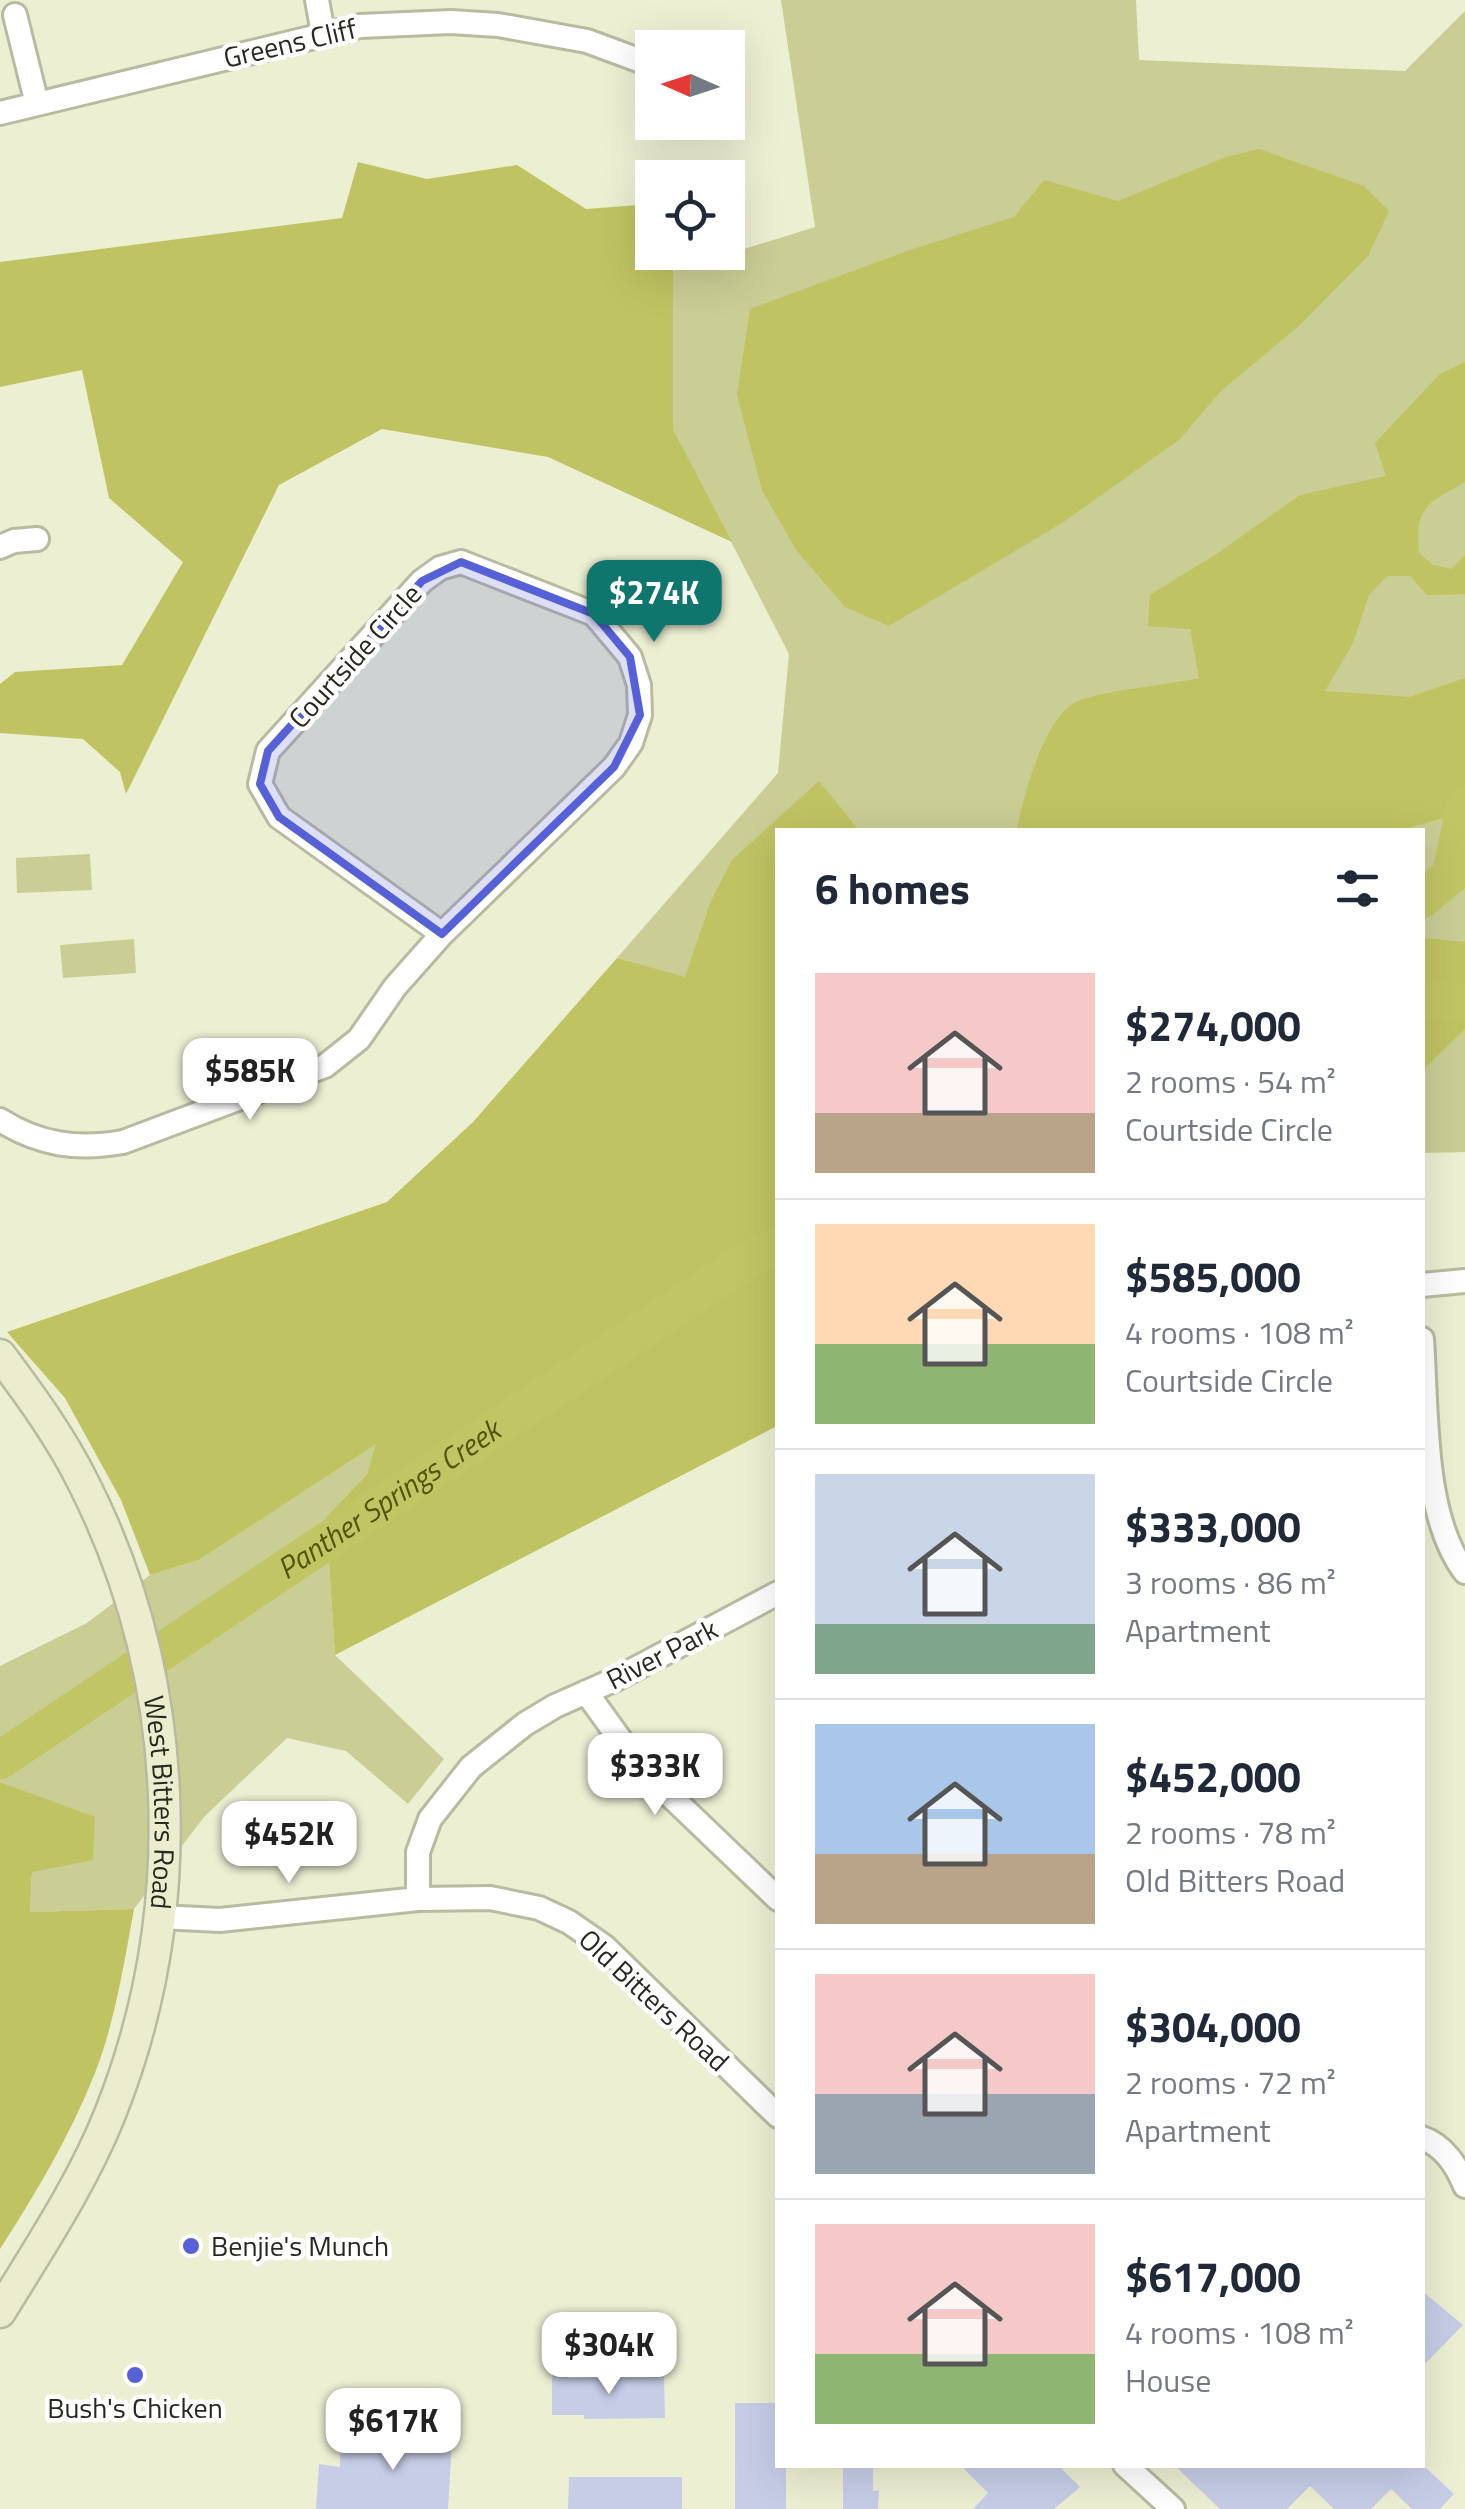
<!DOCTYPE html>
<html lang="en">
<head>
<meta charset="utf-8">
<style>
  body { margin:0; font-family:"Titillium Web",sans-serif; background:#f6f6f7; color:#1f2937; height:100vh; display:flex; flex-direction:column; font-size:38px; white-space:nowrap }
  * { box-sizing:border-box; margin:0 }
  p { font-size:32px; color:#747a83 }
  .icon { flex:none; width:55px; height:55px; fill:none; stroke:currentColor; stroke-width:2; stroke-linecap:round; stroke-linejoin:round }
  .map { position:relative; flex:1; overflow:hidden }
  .panel { position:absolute; left:775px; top:828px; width:650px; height:1640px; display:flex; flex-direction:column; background:#fff; border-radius:0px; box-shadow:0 10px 40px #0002 }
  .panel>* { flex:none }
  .needle { width:65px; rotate:273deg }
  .buttons { position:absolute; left:635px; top:30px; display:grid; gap:20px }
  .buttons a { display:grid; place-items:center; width:110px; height:110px; border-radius:0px; background:#fff; box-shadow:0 10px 40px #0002; font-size:50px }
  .price { position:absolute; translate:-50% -85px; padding:0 22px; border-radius:20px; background:#fff; color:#222; font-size:32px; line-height:65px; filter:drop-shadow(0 2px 5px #0008) }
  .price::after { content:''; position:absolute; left:50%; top:60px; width:30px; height:22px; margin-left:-15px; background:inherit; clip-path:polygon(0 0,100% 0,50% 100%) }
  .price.selected { background:#0f766e; color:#fff }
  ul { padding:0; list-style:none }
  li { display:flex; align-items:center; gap:30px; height:250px; padding:0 40px }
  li+li { border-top:2px solid #e0e1e3 }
  li span { display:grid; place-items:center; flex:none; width:280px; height:200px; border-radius:0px; color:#555 }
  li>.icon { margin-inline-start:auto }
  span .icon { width:120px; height:120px; fill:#fffc; stroke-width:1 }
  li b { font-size:42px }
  h2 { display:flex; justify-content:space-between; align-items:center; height:120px; padding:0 40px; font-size:42px }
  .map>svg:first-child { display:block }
  .green { fill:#cacd94 }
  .forest { fill:#c0c362 }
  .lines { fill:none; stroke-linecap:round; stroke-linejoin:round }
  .river { stroke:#c2c564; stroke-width:38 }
  .building { fill:#c7cde7 }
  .street-casing { stroke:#b9bba1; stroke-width:28 }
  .secondary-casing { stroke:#b9bba1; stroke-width:35 }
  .street { stroke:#fff; stroke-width:22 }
  .secondary { stroke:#ecedcf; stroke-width:30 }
  .marked { fill:#5661d7; fill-opacity:0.2; stroke:#5661d7; stroke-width:8; stroke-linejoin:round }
  .poi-dot { fill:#5661d7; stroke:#fff; stroke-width:4 }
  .labels { text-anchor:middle; stroke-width:9; stroke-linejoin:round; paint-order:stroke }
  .street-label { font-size:28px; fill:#292a1f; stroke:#fff }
  .poi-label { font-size:28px; fill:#292a1f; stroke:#fff; text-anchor:start }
  .water-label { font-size:30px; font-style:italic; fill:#535408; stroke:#fff }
</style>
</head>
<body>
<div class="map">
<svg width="1465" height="2509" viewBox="0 0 1465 2509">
  <rect width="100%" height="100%" fill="#edefd3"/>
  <path class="green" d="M 781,0 L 1136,0 L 1139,60 L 1405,71 L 1465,11 L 1465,1152 L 1423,1153 L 1422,830 L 778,830 L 709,905 L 685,978 L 617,958 L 778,773 L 789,654 L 673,429 L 673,271 L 815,227 Z
    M 90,854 L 92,890 L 17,893 L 16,858 Z
    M 134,939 L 136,973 L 63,978 L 60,945 Z
    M 377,1443 L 367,1474 L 326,1517 L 335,1655 L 444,1759 L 408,1804 L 346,1751 L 287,1738 L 204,1817 L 134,1909 L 30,1912 L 32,1872 L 95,1818 L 0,1782 L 0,1666 L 87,1623 L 150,1575 L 199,1560 Z"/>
  <path class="forest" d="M 1259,149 L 1364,186 L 1389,211 L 1368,256 L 1300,325 L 1221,391 L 1179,440 L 1062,523 L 889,626 L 845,607 L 796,550 L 762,490 L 737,395 L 750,309 L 910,250 L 1014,217 L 1044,180 L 1118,201 L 1226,157 Z
    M 358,162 L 427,179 L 517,165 L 586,209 L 652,204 L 652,252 L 669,253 L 673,271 L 673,429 L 732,542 L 548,457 L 382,429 L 279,485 L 126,794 L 120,772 L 83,739 L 0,733 L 0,684 L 15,672 L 122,665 L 183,562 L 109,498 L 82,370 L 0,387 L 0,262 L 342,218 Z
    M 1465,362 L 1465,482 C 1428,503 1414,507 1419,553 L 1433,565 L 1452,569 L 1465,555 L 1465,594 L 1427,595 L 1410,576 L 1387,576 L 1369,595 L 1353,643 L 1325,691 L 1409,697 L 1465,678 L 1465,843 L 1444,818 L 1400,830 L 1017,830 C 1023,797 1045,714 1078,701 C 1110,689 1164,686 1199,678 L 1190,629 L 1148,626 L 1150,595 L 1215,555 L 1300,495 L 1386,476 L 1375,443 L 1440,374 Z
    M 819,781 L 859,830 L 778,830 L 777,1426 L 335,1655 L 326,1517 L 367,1474 L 376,1444 L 199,1560 L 150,1575 L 121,1500 L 65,1398 L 7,1332 L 387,1202 L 473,1122 L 617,958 L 685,977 L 709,905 L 732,860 Z
    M 1422,938 L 1465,942 L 1465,1029 L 1423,1070 Z
    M 0,1782 L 95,1817 L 93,1860 L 32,1872 L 30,1912 L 134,1909 C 124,1963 115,2022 95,2073 C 70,2136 36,2193 0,2249 Z"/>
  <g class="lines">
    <g class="river">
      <path d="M 1422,899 L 1451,875 L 1465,806"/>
      <path d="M 1422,1001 L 1465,1002"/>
      <path id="s1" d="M 0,1760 L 741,1264 L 778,1245"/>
    </g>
  </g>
  <path class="building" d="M 1422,2291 L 1463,2325 L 1422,2367 Z
    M 568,2374 L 568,2378 L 664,2377 L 665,2418 L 584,2419 L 584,2415 L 552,2415 L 552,2375 Z
    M 735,2403 L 778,2403 L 778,2465 L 786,2465 L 786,2509 L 735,2509 Z
    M 395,2422 L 453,2424 L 448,2509 L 316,2509 L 319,2464 L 340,2467 L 340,2451 L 393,2450 Z
    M 843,2465 L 873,2465 L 873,2491 L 879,2490 L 878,2509 L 843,2509 Z
    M 960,2465 L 1058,2465 L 1080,2487 L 1054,2509 L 973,2509 L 988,2493 Z
    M 1174,2465 L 1423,2465 L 1454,2494 L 1440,2509 L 1412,2509 L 1391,2489 L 1371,2509 L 1334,2509 L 1310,2486 L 1287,2509 L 1220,2509 Z
    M 569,2477 L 682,2477 L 682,2509 L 568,2509 Z"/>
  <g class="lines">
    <g class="street-casing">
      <path id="street" d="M 317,0 L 323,33
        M 15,15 L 37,104
        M 0,113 L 360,26 L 451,22 L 498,25 L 587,41 L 641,61
        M 0,547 L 14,541 L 37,539
        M 461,562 L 594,614 L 630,657 L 639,685 L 640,715 L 631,743 L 614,767 L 442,934 L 279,817 L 260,784 L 268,751 L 422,581 L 440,568 Z
        M 0,1120 C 40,1145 77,1150 123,1142 L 325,1066 L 359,1039 L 395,987 L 442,934
        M 1422,1285 L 1465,1281
        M 1422,1339 C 1427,1409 1422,1516 1465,1572
        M 586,1692 L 627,1749 L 661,1787 L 778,1899
        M 418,1899 L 418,1852 L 430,1819 L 471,1767 L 525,1724 L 555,1706 L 616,1679 L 778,1593
        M 160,1917 L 220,1920 L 418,1899 L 490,1898 L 539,1908 L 569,1922 L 605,1947 L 778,2116
        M 1422,2138 C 1443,2145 1457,2166 1465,2186
        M 1125,2465 L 1173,2509"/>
    </g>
    <g class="secondary-casing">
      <g id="secondary">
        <path id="s2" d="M 0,1355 C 30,1395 60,1436 83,1482 C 182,1677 191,1911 110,2114 C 82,2184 39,2248 0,2312"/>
      </g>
    </g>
    <use href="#street" class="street"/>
    <use href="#secondary" class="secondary"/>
  </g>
  <path class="marked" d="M 461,562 L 594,614 L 630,657 L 640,715 L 614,767 L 442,934 L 279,817 L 260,784 L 268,751 L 422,581 Z"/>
  <g class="poi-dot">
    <circle cx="191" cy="2246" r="10"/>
    <circle cx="135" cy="2375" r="10"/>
  </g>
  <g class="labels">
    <g class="street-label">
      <text transform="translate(290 43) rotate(-13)" y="10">Greens Cliff</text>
      <text transform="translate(355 656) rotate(-48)" y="10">Courtside Circle</text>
      <text transform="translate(662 1654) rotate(-27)" y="10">River Park</text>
      <text dy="10" stroke="none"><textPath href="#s2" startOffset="485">West Bitters Road</textPath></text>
      <text transform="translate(654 2000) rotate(43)" y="10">Old Bitters Road</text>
    </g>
    <g class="poi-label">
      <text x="211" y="2256">Benjie's Munch</text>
      <text x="135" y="2418" text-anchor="middle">Bush's Chicken</text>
    </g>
    <g class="water-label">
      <text dy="10" stroke="none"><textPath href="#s1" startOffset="468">Panther Springs Creek</textPath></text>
    </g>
  </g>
</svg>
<div class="buttons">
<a><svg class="needle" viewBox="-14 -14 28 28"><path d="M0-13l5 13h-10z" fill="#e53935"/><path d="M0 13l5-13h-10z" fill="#747a83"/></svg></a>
<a><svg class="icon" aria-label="locate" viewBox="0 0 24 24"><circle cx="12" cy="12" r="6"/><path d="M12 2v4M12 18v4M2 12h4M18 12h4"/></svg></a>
</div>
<b class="price selected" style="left:654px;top:645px">$274K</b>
<b class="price" style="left:250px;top:1123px">$585K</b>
<b class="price" style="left:655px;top:1818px">$333K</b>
<b class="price" style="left:289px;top:1886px">$452K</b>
<b class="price" style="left:609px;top:2397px">$304K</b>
<b class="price" style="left:393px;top:2473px">$617K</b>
<section class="panel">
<h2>6 homes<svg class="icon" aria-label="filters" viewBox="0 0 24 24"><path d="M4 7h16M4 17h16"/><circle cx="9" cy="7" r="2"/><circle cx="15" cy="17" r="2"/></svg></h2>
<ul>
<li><span style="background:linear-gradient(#f6c9c9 70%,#b9a48a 0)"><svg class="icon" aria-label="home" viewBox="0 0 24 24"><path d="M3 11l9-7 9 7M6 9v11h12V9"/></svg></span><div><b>$274,000</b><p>2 rooms · 54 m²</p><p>Courtside Circle</p></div></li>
<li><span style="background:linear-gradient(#ffd9b3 60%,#8fb573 0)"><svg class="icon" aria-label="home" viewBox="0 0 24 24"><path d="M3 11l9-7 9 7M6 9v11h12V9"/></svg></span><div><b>$585,000</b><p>4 rooms · 108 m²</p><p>Courtside Circle</p></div></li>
<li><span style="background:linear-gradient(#c9d6e8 75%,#7fa58c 0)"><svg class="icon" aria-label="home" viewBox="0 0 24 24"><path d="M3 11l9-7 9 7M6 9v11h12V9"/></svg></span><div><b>$333,000</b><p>3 rooms · 86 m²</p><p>Apartment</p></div></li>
<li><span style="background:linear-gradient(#a9c7e8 65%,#b9a48a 0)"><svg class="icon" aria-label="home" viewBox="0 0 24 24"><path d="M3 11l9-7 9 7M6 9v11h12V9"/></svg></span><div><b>$452,000</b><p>2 rooms · 78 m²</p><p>Old Bitters Road</p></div></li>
<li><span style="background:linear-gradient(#f6c9c9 60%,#9aa5b1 0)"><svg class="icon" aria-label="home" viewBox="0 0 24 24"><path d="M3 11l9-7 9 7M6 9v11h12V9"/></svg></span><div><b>$304,000</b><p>2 rooms · 72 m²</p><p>Apartment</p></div></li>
<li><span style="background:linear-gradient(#f6c9c9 65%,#8fb573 0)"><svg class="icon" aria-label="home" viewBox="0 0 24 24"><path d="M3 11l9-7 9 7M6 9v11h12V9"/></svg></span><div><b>$617,000</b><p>4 rooms · 108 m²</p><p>House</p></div></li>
</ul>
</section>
</div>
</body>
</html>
